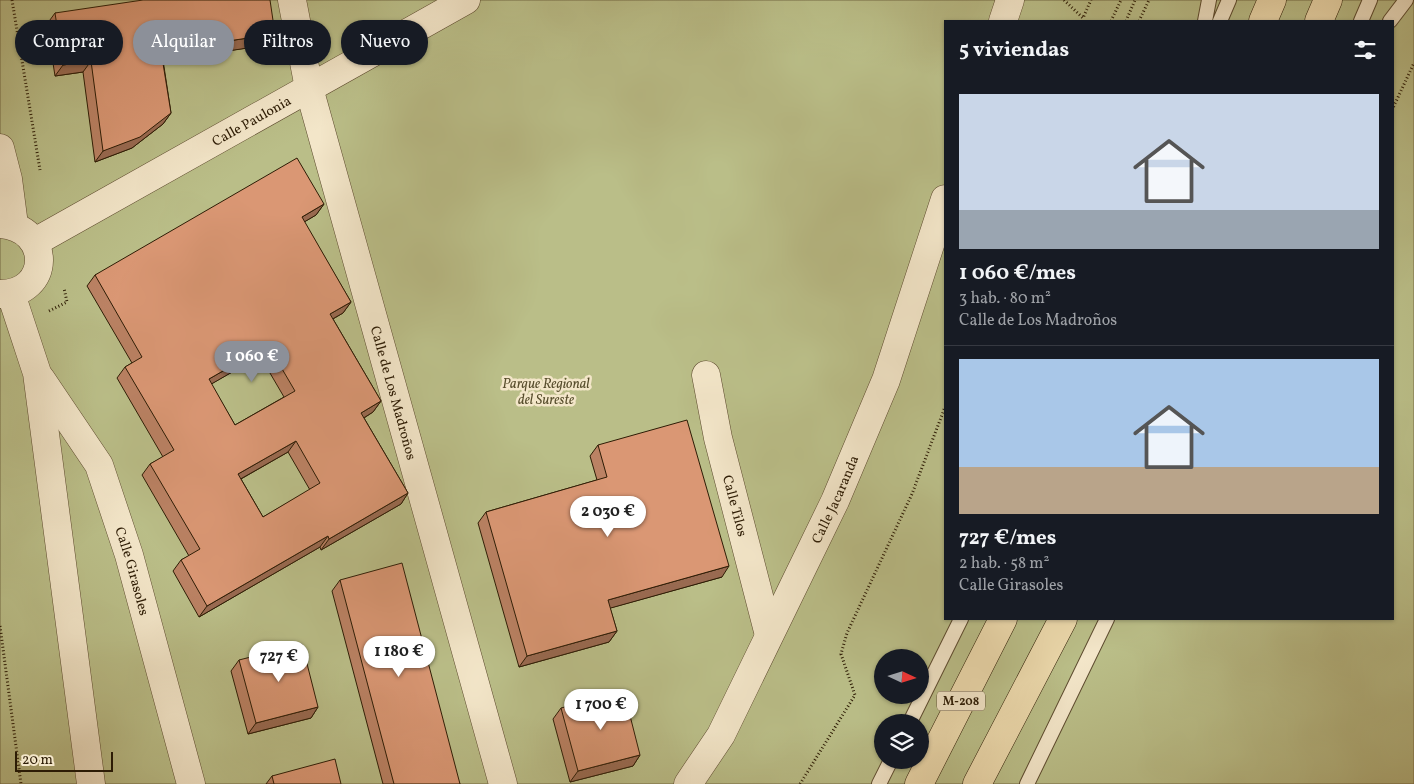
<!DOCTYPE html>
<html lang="es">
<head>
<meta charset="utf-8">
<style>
  body { margin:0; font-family:Vollkorn,serif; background:#242831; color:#f1f3f6; height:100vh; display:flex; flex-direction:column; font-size:19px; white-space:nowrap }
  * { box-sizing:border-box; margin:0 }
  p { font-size:16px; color:#9ea1a6 }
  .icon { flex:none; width:28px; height:28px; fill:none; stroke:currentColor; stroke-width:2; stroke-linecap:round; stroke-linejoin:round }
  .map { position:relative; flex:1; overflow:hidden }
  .drawer { position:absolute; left:944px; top:20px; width:450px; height:600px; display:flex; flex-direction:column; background:#171b24; border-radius:0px; box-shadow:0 1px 4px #0004 }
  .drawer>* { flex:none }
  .guide { position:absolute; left:15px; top:20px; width:475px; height:45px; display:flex; gap:10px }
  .needle { width:32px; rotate:94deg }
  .controls { position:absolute; left:874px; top:649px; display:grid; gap:10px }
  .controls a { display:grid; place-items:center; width:55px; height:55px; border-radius:50%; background:#171b24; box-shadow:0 1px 4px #0004; font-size:25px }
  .scale { position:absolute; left:15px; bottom:12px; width:98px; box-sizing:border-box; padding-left:5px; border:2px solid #2d1c05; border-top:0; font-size:14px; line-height:18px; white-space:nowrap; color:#2d1c05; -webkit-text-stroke:4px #f3e6c9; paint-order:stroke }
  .price { position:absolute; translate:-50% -42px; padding:0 11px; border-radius:18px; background:#fff; color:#222; font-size:16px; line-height:32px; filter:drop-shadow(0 1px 2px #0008) }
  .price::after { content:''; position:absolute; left:50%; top:30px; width:15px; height:11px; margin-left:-8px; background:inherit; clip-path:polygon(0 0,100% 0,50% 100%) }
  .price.selected { background:#8c9099; color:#fff }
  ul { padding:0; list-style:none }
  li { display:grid; align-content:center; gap:10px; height:265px; padding:0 15px }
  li+li { border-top:1px solid #363941 }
  li span { display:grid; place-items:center; height:155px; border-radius:0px; color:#555 }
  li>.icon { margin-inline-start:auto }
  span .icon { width:90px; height:90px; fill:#fffc; stroke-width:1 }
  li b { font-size:21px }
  h2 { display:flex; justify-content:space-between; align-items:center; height:60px; padding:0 15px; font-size:21px }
  .tag { padding:0 18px; border-radius:22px; background:#171b24; box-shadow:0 1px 4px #0004; font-size:18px; line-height:45px }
  .tag.selected { background:#8c9099; color:#fff }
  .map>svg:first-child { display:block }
  .green { fill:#babe88; stroke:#746d46; fill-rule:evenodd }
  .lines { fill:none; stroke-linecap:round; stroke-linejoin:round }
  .service-casing { stroke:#5d4b2f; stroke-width:16 }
  .minor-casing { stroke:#5d4b2f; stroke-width:29 }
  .primary-casing { stroke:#2d1c05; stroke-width:29 }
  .path { stroke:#2d1c05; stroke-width:3; stroke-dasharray:1 2.5; stroke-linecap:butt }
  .service { stroke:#f3e6c9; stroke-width:14 }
  .minor { stroke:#f3e6c9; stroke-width:28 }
  .primary { stroke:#ecd9ac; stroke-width:28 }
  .wall { fill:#bb8264; stroke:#2d1c05; fill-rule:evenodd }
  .shaded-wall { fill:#996a51; stroke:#2d1c05 }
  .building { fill:#da9774; stroke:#2d1c05; fill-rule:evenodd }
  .labels { text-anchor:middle; stroke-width:5; stroke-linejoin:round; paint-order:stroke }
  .shield { fill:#f3e6c9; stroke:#685940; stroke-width:1 }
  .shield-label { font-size:12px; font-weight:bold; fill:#2d1c05 }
  .street-label { font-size:14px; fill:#2d1c05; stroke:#f3e6c9 }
  .park-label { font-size:14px; font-style:italic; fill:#574d2c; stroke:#f3e6c9 }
</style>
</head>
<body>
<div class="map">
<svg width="1414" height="784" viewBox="0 0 1414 784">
  <rect width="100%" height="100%" fill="#ecd9ac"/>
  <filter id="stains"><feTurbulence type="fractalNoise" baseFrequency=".004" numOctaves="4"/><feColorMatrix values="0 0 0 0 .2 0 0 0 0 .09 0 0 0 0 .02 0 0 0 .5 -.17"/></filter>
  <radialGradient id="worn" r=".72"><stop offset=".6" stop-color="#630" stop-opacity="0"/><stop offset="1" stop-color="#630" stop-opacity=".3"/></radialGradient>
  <path class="green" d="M 0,0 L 1414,0 L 1414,784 L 0,784 ZM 945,21 L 1392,21 L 1392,619 L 945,619 ZM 882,658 L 920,658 L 920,695 L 882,695 ZM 882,722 L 920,722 L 920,760 L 882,760 Z"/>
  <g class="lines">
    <g class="service-casing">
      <path id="service" d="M 1205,21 L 1209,0
        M 1220,21 L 1229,0
        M 1361,21 L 1370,0
        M 1390,21 L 1406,0
        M 910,722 L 961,619
        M 879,784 L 891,760
        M 1027,784 L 1107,619"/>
    </g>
    <g class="minor-casing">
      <g id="minor">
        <path id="s1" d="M 292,0 L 309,88 L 503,784"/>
        <path d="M 1003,21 L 1010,0"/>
        <path d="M 0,148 L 8,179 L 14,225"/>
        <path d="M 0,224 C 53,228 51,294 0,294"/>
        <path id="s2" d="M 35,242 L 466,0"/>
        <path d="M 11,294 L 37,373 L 91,784"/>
        <path id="s3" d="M 706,375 L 718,438 L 769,635"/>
        <path id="s4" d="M 41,379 L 99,465 L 129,555 L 191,784"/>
        <path id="s5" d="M 688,784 L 721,735 L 835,501 L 886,380 L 945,199"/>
      </g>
    </g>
    <g class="primary-casing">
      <path id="primary" d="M 1263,21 L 1272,0
        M 1319,21 L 1328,0
        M 919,784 L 1003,619
        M 977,784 L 1063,619"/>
    </g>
    <path class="path" d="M 12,0 L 40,170
      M 1064,0 L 1083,18 L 1091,0
      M 1111,21 L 1121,0
      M 1126,21 L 1135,0
      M 1139,21 L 1149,0
      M 1392,110 L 1414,63
      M 49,311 L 67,302 L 64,288
      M 0,626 L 21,784
      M 800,784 L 855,695 L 841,654 L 847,633 L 912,494 L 945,407"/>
    <use href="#service" class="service"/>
    <use href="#minor" class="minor"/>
    <use href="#primary" class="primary"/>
  </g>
  <path class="wall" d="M 55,13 L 275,34 L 268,45 L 163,60 L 171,113 L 163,124 L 132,148 L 95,162 L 83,72 L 55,76 L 47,24 Z
    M 324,204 L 316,215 L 304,222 L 351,302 L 343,313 L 333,319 L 381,401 L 373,412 L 364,418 L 408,493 L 401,504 L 321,550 L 320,547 L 199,617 L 173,571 L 181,560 L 189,556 L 142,475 L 150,464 L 163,457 L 117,378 L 125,367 L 132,363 L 87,286 L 95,275 ZM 260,356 L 284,397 L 235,425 L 211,384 ZM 288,452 L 310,490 L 263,517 L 241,479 Z
    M 598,445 L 722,577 L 610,608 L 617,631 L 609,642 L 519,667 L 478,523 L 486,512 L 597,480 L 590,456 Z
    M 340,580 L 460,784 L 383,784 L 332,591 Z
    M 239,660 L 318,707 L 311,718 L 248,734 L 231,671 Z
    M 561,708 L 640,755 L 633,766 L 570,782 L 553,719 Z
    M 272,776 L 341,784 L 266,784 Z"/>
  <path class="shaded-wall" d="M 275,34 L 268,45 L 154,62 L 161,51 Z
    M 91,61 L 83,72 L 55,76 L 63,65 Z
    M 171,113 L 163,124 L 132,148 L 95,162 L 103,151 Z
    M 324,204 L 316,215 L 294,228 L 302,217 Z
    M 351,302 L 343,313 L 322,325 L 330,314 Z
    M 268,345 L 260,356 L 201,390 L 209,379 Z
    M 381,401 L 373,412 L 354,424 L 361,413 Z
    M 296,441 L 288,452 L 230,485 L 238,474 Z
    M 408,493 L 401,504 L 321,550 L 329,539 Z
    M 328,536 L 320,547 L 199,617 L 207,606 Z
    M 729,566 L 722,577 L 600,611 L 608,600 Z
    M 617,631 L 609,642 L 519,667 L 527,656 Z
    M 318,707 L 311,718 L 248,734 L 256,723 Z
    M 640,755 L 633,766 L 570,782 L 578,771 Z"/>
  <path class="building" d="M 143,0 L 270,0 L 275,34 L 161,51 L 171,113 L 140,137 L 103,151 L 91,61 L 63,65 L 55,13 Z
    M 297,158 L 324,204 L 302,217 L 351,302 L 330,314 L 381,401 L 361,413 L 408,493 L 329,539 L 328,536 L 207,606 L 181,560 L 200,549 L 150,464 L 174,450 L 125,367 L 142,357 L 95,275 ZM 268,345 L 295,391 L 235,425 L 209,379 ZM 296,441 L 320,483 L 263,517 L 238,474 Z
    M 687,420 L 729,566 L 608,600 L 617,631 L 527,656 L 486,512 L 607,477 L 598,445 Z
    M 402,563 L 460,784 L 394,784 L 340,580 Z
    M 302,644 L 318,707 L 256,723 L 239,660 Z
    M 624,692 L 640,755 L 578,771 L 561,708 Z
    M 335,759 L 341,784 L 274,784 L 272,776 Z"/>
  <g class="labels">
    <rect class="shield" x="937" y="691.5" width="48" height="19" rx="4"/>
    <g class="shield-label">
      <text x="961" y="705">M-208</text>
    </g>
    <g class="street-label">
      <text dy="5" stroke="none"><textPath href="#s2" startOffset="248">Calle Paulonia</textPath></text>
      <text dy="5" stroke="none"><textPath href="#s1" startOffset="406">Calle de Los Madroños</textPath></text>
      <text dy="5" stroke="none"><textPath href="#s5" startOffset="321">Calle Jacaranda</textPath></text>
      <text dy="5" stroke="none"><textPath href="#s3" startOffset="134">Calle Tilos</textPath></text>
      <text dy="5" stroke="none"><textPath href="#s4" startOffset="215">Calle Girasoles</textPath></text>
    </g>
    <g class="park-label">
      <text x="546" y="388">Parque Regional<tspan x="546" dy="16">del Sureste</tspan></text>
    </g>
  </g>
  <rect width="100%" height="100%" filter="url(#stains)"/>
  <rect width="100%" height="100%" fill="url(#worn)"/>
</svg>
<div class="controls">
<a><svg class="needle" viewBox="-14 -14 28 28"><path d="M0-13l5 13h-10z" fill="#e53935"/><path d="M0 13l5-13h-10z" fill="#9ea1a6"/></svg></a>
<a><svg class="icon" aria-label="layers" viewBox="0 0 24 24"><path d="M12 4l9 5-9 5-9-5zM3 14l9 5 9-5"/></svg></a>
</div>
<div class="scale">20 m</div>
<b class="price selected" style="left:252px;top:383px">1 060 €</b>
<b class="price" style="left:608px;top:538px">2 030 €</b>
<b class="price" style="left:399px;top:678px">1 180 €</b>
<b class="price" style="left:279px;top:683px">727 €</b>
<b class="price" style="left:601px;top:731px">1 700 €</b>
<div class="guide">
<a class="tag">Comprar</a>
<a class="tag selected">Alquilar</a>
<a class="tag">Filtros</a>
<a class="tag">Nuevo</a>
</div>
<section class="drawer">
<h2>5 viviendas<svg class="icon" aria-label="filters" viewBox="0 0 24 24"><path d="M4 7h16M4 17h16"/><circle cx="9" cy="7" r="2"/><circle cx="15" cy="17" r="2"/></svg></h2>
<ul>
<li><span style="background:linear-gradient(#c9d6e8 75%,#9aa5b1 0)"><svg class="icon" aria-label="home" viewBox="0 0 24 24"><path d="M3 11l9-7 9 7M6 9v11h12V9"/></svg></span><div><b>1 060 €/mes</b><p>3 hab. · 80 m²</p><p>Calle de Los Madroños</p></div></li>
<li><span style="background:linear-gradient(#a9c7e8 70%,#b9a48a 0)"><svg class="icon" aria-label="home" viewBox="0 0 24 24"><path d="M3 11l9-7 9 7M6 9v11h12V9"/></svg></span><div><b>727 €/mes</b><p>2 hab. · 58 m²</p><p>Calle Girasoles</p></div></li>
</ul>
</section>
</div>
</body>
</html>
